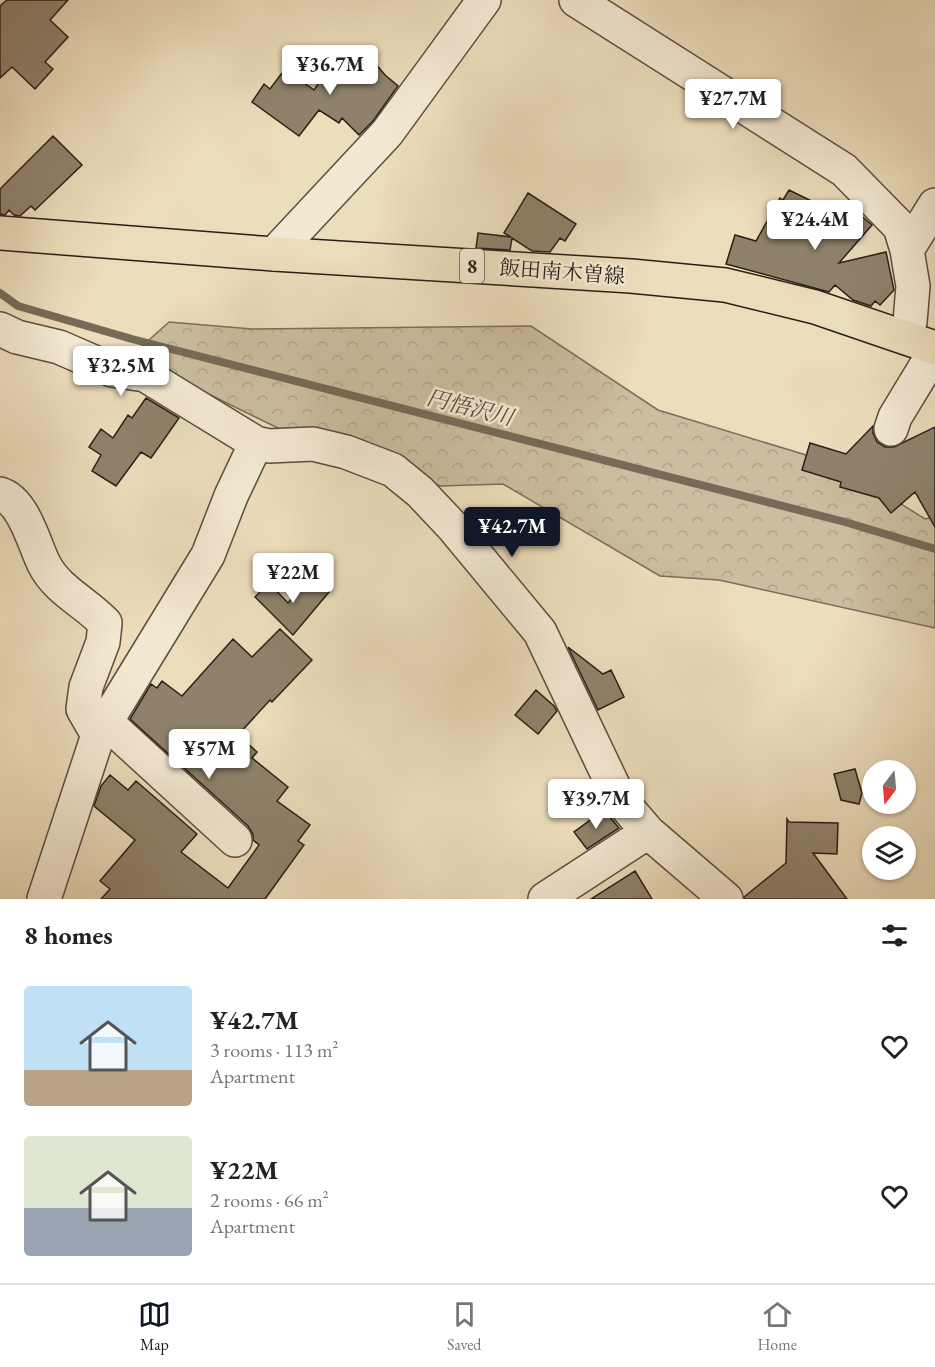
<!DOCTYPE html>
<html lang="en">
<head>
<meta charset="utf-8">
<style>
  body { margin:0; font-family:"EB Garamond","Noto Serif JP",serif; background:#f6f6f6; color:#222; height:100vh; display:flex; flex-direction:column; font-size:22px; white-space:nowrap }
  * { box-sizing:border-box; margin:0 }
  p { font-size:20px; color:#767676 }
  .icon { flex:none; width:33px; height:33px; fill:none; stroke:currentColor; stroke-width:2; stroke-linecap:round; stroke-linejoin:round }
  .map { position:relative; height:899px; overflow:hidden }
  .side { display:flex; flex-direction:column; background:#fff; flex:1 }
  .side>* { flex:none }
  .needle { width:39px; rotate:196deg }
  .buttons { position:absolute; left:862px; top:760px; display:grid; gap:12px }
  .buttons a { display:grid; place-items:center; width:54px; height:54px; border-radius:50%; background:#fff; box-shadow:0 2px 4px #0004; font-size:30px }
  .price { position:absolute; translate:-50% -51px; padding:0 14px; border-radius:6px; background:#fff; color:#222; font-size:20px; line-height:39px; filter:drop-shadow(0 2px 3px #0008) }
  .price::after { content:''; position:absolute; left:50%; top:36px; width:18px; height:14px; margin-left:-9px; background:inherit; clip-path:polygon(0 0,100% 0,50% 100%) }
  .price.selected { background:#111827; color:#fff }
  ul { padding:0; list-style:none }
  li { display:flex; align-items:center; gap:18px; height:150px; padding:0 24px }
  li span { display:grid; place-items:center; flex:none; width:168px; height:120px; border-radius:6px; color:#555 }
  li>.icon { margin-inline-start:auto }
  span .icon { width:72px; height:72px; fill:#fffc; stroke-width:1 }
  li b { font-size:26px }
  h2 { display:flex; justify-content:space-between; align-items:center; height:72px; padding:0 24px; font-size:26px }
  .tab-bar { display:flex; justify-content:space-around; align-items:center; height:84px; border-top:2px solid #e0e0e0; background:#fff; font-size:16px; color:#767676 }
  .tab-bar a { display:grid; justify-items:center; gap:3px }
  .tab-bar .selected { color:#111827 }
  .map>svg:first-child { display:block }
  .forest { fill:url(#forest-crowns); stroke:#7a6e5b; stroke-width:1.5 }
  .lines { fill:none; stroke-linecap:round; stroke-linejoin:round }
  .stream { stroke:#776a58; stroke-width:8 }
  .building { fill:#8f826c; stroke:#2a1f17; stroke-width:1.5 }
  .minor-casing { stroke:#5a4e40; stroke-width:36 }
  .major-casing { stroke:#2a1f17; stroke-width:36 }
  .minor { stroke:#f3e9d3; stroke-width:33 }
  .major { stroke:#ecddbb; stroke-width:33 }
  .labels { text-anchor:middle; stroke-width:5; stroke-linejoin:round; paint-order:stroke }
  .shield { fill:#f3e9d3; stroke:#665c4f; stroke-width:1.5 }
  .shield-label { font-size:20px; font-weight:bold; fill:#2a1f17 }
  .street-label { font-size:21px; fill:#2a1f17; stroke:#f3e9d3 }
  .water-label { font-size:22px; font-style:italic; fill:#574b3d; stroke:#f3e9d3 }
</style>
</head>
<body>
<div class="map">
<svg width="935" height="899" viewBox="0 0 935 899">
  <defs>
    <pattern id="forest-crowns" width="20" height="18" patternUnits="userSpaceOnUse" patternTransform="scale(1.5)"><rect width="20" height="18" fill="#cbbd9f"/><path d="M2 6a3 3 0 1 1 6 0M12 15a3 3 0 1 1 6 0" fill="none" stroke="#aea288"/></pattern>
  </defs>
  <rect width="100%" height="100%" fill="#ecddbb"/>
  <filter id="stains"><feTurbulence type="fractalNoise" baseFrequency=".00333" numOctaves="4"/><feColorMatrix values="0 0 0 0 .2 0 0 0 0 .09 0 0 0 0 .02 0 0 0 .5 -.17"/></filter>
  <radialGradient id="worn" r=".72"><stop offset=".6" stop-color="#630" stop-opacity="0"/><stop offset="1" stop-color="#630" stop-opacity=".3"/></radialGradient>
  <path class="forest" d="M 169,322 L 252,329 L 531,326 L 658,410 L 839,465 L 925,519 L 935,517 L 935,628 L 719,580 L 660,576 L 503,484 L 440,486 L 376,456 L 286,432 L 131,356 Z"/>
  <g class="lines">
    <path class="stream" d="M 0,293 L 18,306 L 132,339 L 845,522 L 935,549"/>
  </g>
  <path class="building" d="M 7,0 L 68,0 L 50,20 L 68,37 L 45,62 L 53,69 L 35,89 L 12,67 L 0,78 L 0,6 Z
    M 363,49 L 385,75 L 398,86 L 373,121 L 359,135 L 342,118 L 339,123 L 319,110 L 299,136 L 252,102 L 264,84 L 270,89 L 285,69 L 314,90 L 320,81 L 324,84 Z
    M 53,136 L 82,165 L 35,210 L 31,206 L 20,216 L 14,215 L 9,210 L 5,215 L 0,214 L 0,189 Z
    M 789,190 L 844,217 L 852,208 L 872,225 L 839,263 L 886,252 L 894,290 L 880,305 L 875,301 L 871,306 L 853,300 L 835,285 L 829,292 L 726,264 L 735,235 L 756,241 L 780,198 L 783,200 Z
    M 528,193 L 576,224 L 565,241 L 560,238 L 550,252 L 532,251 L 512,238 L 510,250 L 476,248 L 478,233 L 511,237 L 504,233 Z
    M 146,398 L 179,418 L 151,458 L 141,452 L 116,486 L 92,471 L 101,455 L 89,447 L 101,429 L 113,438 L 128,415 L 132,418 Z
    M 873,426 L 873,433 L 877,442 L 885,447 L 894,447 L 935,427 L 935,527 L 915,492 L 891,513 L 879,498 L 840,487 L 841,482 L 802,470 L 810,443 L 846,454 Z
    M 310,577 L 329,592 L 293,635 L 255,597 L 269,583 L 288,603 Z
    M 280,629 L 312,660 L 272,702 L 270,700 L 238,735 L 257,752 L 252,758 L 288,787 L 277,801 L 310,825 L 298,841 L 304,845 L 265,899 L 101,899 L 110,889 L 100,881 L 135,840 L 94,806 L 101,786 L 110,775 L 128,790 L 136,781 L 197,834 L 181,852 L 228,888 L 259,845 L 253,840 L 253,834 L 248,826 L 130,719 L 151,684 L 157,688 L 162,681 L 182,696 L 233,639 L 252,657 Z
    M 568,647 L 603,674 L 611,670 L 624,697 L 598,710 Z
    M 536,690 L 554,706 L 557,711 L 538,734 L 515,715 Z
    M 855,769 L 862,793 L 859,804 L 841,800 L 834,774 Z
    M 604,810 L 619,828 L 587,849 L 574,832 Z
    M 787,819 L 789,822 L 838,823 L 837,854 L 813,853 L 847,899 L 744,899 L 744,897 L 786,863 Z
    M 635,871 L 652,899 L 591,899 Z"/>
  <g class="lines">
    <g class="minor-casing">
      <path id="minor" d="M 576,0 L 844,170 L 900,227 L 907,250 L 913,286 L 910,322 L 903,336
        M 907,250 L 935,205
        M 274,254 L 387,133 L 484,0
        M 0,329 L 17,337 L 59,347 L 112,370 L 145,375 L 256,443 L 269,446 L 313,444 L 346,452 L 393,470 L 420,492 L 453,527 L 540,632 L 619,798 L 648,832 L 726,899
        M 891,429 L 895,417 L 935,351
        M 0,494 C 24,501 34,544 44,564 C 57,590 85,602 105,623 L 103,642 L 86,687 L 83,709 L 98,735
        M 106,722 L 235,840
        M 44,899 L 98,735 L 208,555 L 231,496 L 256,443
        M 545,899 L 648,832"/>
    </g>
    <g class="major-casing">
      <path id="major" d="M 0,233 L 274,254 L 631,276 L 725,285 L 815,307 L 935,348"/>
    </g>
    <use href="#minor" class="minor"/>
    <use href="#major" class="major"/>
  </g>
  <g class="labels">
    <rect class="shield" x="460" y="249" width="24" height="34" rx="4.5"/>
    <g class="shield-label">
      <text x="472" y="273">8</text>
    </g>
    <g class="street-label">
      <text transform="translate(562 272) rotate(4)" y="7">飯田南木曽線</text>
    </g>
    <g class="water-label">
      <text transform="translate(470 407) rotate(14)" y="8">円悟沢川</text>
    </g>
  </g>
  <rect width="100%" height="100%" filter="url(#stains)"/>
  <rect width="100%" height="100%" fill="url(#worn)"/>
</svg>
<div class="buttons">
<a><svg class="needle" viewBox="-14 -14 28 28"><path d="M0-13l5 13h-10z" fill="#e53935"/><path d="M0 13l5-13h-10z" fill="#767676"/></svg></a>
<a><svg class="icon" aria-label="layers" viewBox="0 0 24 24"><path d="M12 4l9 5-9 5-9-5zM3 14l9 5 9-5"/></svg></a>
</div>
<b class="price" style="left:330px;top:96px">¥36.7M</b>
<b class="price" style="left:733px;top:130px">¥27.7M</b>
<b class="price" style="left:815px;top:251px">¥24.4M</b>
<b class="price" style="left:121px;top:397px">¥32.5M</b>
<b class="price selected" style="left:512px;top:558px">¥42.7M</b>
<b class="price" style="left:293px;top:604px">¥22M</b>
<b class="price" style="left:209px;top:780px">¥57M</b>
<b class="price" style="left:596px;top:830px">¥39.7M</b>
</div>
<section class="side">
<h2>8 homes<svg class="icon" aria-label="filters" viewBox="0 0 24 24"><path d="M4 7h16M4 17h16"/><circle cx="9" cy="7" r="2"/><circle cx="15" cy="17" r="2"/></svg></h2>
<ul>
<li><span style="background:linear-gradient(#bfe0f5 70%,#b9a48a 0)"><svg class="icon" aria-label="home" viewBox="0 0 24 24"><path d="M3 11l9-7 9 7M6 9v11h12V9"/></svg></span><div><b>¥42.7M</b><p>3 rooms · 113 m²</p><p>Apartment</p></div><svg class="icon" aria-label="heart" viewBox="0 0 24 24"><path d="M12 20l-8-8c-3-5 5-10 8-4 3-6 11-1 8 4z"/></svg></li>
<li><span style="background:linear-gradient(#dfe7d0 60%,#9aa5b1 0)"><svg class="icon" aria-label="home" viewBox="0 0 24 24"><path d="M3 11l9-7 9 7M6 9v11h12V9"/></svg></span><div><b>¥22M</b><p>2 rooms · 66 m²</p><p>Apartment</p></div><svg class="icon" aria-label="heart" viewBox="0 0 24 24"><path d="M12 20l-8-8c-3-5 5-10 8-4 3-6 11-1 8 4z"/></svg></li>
</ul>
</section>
<nav class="tab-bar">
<a class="selected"><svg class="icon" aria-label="map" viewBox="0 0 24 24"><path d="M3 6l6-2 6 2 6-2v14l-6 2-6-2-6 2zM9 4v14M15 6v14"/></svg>Map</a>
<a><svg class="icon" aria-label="saved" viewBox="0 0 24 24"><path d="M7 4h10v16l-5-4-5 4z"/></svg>Saved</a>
<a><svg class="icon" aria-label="home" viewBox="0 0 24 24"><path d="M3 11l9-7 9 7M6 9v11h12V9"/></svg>Home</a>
</nav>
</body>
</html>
